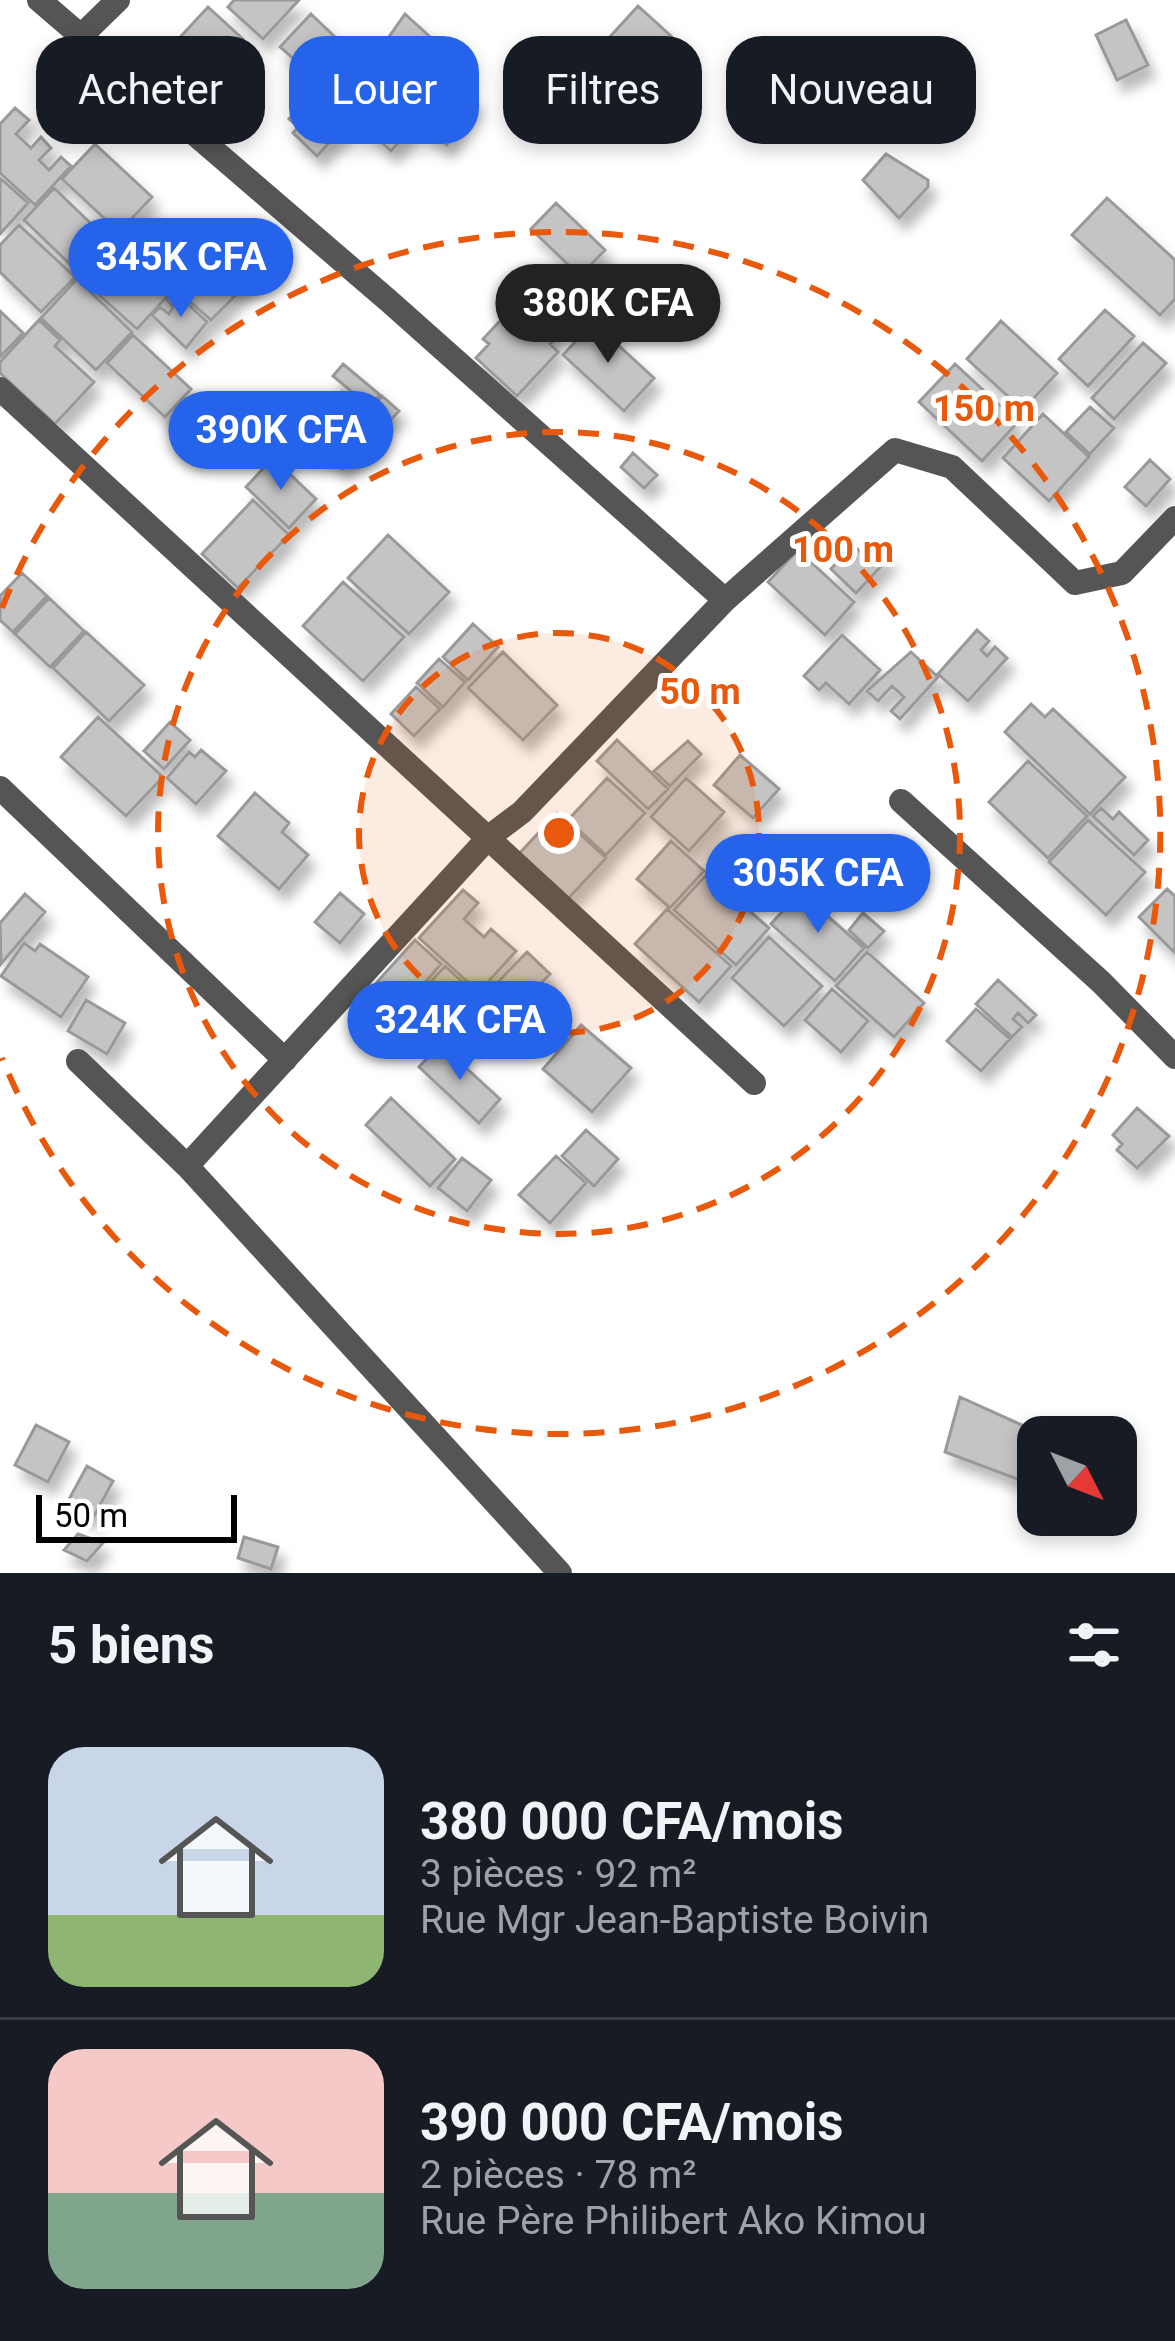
<!DOCTYPE html>
<html lang="fr">
<head>
<meta charset="utf-8">
<style>
  body { margin:0; font-family:Roboto,sans-serif; background:#242831; color:#f1f3f6; height:100vh; display:flex; flex-direction:column; font-size:45px; white-space:nowrap }
  * { box-sizing:border-box; margin:0 }
  p { font-size:39px; color:#9ea1a6 }
  .icon { flex:none; width:66px; height:66px; fill:none; stroke:currentColor; stroke-width:2; stroke-linecap:round; stroke-linejoin:round }
  .map { position:relative; height:1573px; overflow:hidden }
  .panel { display:flex; flex-direction:column; background:#171b24; flex:1 }
  .panel>* { flex:none }
  .hud { position:absolute; left:36px; top:36px; width:1104px; height:108px; display:flex; gap:24px }
  .needle { width:78px; rotate:132deg }
  .controls { position:absolute; left:1017px; top:1416px; display:grid; gap:24px }
  .controls a { display:grid; place-items:center; width:120px; height:120px; border-radius:24px; background:#171b24; box-shadow:0 6px 18px #0003; font-size:60px }
  .scale { position:absolute; left:36px; bottom:30px; width:201px; box-sizing:border-box; padding-left:12px; border:6px solid #000; border-top:0; font-size:33px; line-height:42px; white-space:nowrap; color:#000; -webkit-text-stroke:9px #fff; paint-order:stroke }
  .price { position:absolute; translate:-50% -102px; padding:0 27px; border-radius:42px; background:#2563eb; color:#fff; font-size:39px; line-height:78px; filter:drop-shadow(0 3px 6px #0008) }
  .price::after { content:''; position:absolute; left:50%; top:72px; width:36px; height:27px; margin-left:-18px; background:inherit; clip-path:polygon(0 0,100% 0,50% 100%) }
  .price.current { background:#222; color:#fff }
  ul { padding:0; list-style:none }
  li { display:flex; align-items:center; gap:36px; height:300px; padding:0 48px }
  li+li { border-top:3px solid #363941 }
  li span { display:grid; place-items:center; flex:none; width:336px; height:240px; border-radius:36px; color:#555 }
  li>.icon { margin-inline-start:auto }
  span .icon { width:144px; height:144px; fill:#fffc; stroke-width:1 }
  li b { font-size:51px }
  h2 { display:flex; justify-content:space-between; align-items:center; height:144px; padding:0 48px; font-size:51px }
  .chip { padding:0 42px; border-radius:36px; background:#171b24; box-shadow:0 6px 18px #0003; font-size:42px; line-height:108px }
  .chip.current { background:#2563eb; color:#fff }
  .map>svg:first-child { display:block }
  .building { fill:#c4c4c4; stroke:#999; stroke-width:3; filter:url(#shadow) }
  .lines { fill:none; stroke-linecap:round; stroke-linejoin:round }
  .street { stroke:#555; stroke-width:24 }
  .ring { fill:none; stroke:#e8590c; stroke-width:6; stroke-dasharray:21 15 }
  .centre { fill:#e8590c; stroke:#fff; stroke-width:6 }
  .ring-label { font-size:36px; text-anchor:middle; font-weight:bold; fill:#e8590c; stroke:#fff; stroke-width:10; stroke-linejoin:round; paint-order:stroke }
</style>
</head>
<body>
<div class="map">
<svg width="1175" height="1573" viewBox="0 0 1175 1573">
  <defs>
    <filter id="shadow"><feDropShadow dx="7" dy="12" stdDeviation="6" flood-color="#0004"/></filter>
  </defs>
  <rect width="100%" height="100%" fill="#fff"/>
  <path class="building" d="M 234,0 L 299,0 L 263,39 L 228,7 Z
    M 638,6 L 671,36 L 639,70 L 607,40 Z
    M 208,7 L 243,39 L 181,106 L 146,74 Z
    M 311,14 L 335,37 L 305,69 L 280,47 Z
    M 405,14 L 460,64 L 434,92 L 424,83 L 416,91 L 402,78 L 411,68 L 398,56 L 391,62 L 379,51 Z
    M 1126,20 L 1148,65 L 1117,80 L 1096,35 Z
    M 599,44 L 624,67 L 595,98 L 570,75 Z
    M 350,60 L 417,122 L 391,151 L 323,90 Z
    M 447,83 L 475,101 L 447,145 L 419,127 Z
    M 315,90 L 349,121 L 317,156 L 293,133 L 298,127 L 289,119 Z
    M 15,108 L 29,120 L 16,134 L 31,148 L 41,137 L 51,148 L 39,160 L 49,170 L 61,157 L 71,166 L 35,205 L 0,173 L 0,124 Z
    M 95,144 L 152,197 L 119,232 L 62,179 Z
    M 886,154 L 928,180 L 928,187 L 899,218 L 863,180 Z
    M 0,178 L 28,203 L 0,234 Z
    M 54,188 L 107,239 L 77,271 L 24,220 Z
    M 1107,198 L 1175,260 L 1175,299 L 1160,315 L 1072,235 Z
    M 556,203 L 605,250 L 580,276 L 531,229 Z
    M 19,225 L 75,277 L 41,312 L 0,272 L 0,245 Z
    M 115,237 L 173,290 L 137,329 L 79,277 Z
    M 226,238 L 258,272 L 236,295 L 203,260 Z
    M 201,265 L 234,297 L 211,320 L 177,290 Z
    M 77,279 L 132,332 L 96,370 L 41,318 Z
    M 175,292 L 207,322 L 186,348 L 152,315 L 160,307 L 169,314 L 173,307 L 167,300 Z
    M 526,307 L 558,336 L 550,344 L 558,352 L 517,396 L 476,358 L 489,344 L 483,339 L 510,310 L 517,316 Z
    M 1105,310 L 1134,336 L 1088,386 L 1059,359 Z
    M 0,311 L 23,333 L 0,357 Z
    M 39,320 L 60,340 L 55,346 L 94,382 L 55,424 L 0,373 L 0,362 Z
    M 1001,321 L 1057,373 L 1023,410 L 967,359 Z
    M 593,322 L 654,378 L 624,411 L 563,355 Z
    M 133,335 L 191,389 L 165,417 L 107,363 Z
    M 1143,343 L 1166,363 L 1114,419 L 1092,398 Z
    M 343,364 L 380,395 L 370,407 L 333,376 Z
    M 955,364 L 1018,422 L 982,461 L 919,402 Z
    M 342,392 L 380,426 L 342,469 L 304,436 Z
    M 382,396 L 399,411 L 389,422 L 372,407 Z
    M 1090,407 L 1114,428 L 1090,454 L 1066,432 Z
    M 1043,414 L 1089,457 L 1049,501 L 1003,458 Z
    M 633,453 L 657,475 L 644,488 L 621,467 Z
    M 273,458 L 316,499 L 289,528 L 246,487 Z
    M 1150,460 L 1170,479 L 1146,506 L 1125,487 Z
    M 253,500 L 289,535 L 238,588 L 202,554 Z
    M 388,535 L 449,592 L 409,634 L 348,578 Z
    M 853,545 L 867,558 L 877,547 L 889,558 L 856,593 L 831,569 Z
    M 798,550 L 854,602 L 825,635 L 768,582 Z
    M 22,573 L 47,596 L 13,632 L 0,620 L 0,596 Z
    M 343,582 L 404,637 L 363,681 L 303,626 Z
    M 49,598 L 84,631 L 50,667 L 15,634 Z
    M 473,624 L 498,647 L 468,680 L 443,657 Z
    M 977,630 L 989,641 L 981,650 L 987,656 L 995,647 L 1007,658 L 968,701 L 938,674 Z
    M 86,632 L 144,685 L 109,721 L 53,668 Z
    M 842,635 L 880,670 L 849,704 L 826,683 L 819,690 L 804,676 Z
    M 503,652 L 557,705 L 523,740 L 468,688 Z
    M 911,652 L 938,677 L 900,719 L 891,711 L 904,697 L 892,686 L 878,701 L 867,691 Z
    M 439,659 L 465,682 L 443,707 L 417,683 Z
    M 416,687 L 440,709 L 414,736 L 391,714 Z
    M 1031,704 L 1045,717 L 1053,709 L 1125,777 L 1090,814 L 1005,732 Z
    M 98,717 L 163,777 L 126,816 L 61,757 Z
    M 170,722 L 190,740 L 164,769 L 144,751 Z
    M 617,740 L 668,789 L 648,809 L 597,761 Z
    M 688,741 L 701,754 L 670,786 L 654,771 Z
    M 201,750 L 226,771 L 196,804 L 167,778 L 189,752 L 195,757 Z
    M 740,755 L 779,789 L 753,818 L 714,785 Z
    M 1028,761 L 1087,816 L 1048,858 L 989,802 Z
    M 607,778 L 645,813 L 606,855 L 568,820 Z
    M 686,778 L 724,812 L 689,851 L 651,817 Z
    M 255,793 L 289,823 L 282,832 L 308,855 L 279,889 L 218,836 Z
    M 1101,808 L 1113,819 L 1119,812 L 1148,840 L 1134,855 L 1093,816 Z
    M 557,813 L 606,858 L 566,901 L 517,856 Z
    M 1088,820 L 1145,872 L 1106,915 L 1049,862 Z
    M 671,841 L 704,871 L 670,908 L 637,879 Z
    M 707,874 L 769,928 L 736,965 L 674,910 Z
    M 1167,889 L 1175,896 L 1175,953 L 1139,917 Z
    M 463,890 L 478,903 L 464,919 L 484,937 L 491,929 L 516,951 L 479,992 L 419,938 Z
    M 800,892 L 864,948 L 835,981 L 771,924 Z
    M 340,893 L 364,914 L 340,943 L 315,922 Z
    M 25,894 L 45,912 L 1,964 L 0,923 Z
    M 667,909 L 731,966 L 699,1002 L 635,944 Z
    M 863,913 L 884,931 L 868,948 L 849,930 Z
    M 769,937 L 822,986 L 784,1026 L 732,978 Z
    M 415,940 L 441,964 L 405,1006 L 377,982 Z
    M 24,943 L 35,951 L 40,944 L 88,977 L 61,1017 L 1,976 Z
    M 527,952 L 550,974 L 518,1007 L 495,985 Z
    M 867,952 L 924,1003 L 894,1037 L 836,986 Z
    M 445,966 L 479,997 L 439,1040 L 405,1010 Z
    M 998,980 L 1036,1015 L 1028,1023 L 1018,1013 L 1013,1019 L 1022,1027 L 1012,1037 L 976,1004 Z
    M 832,989 L 868,1021 L 841,1052 L 805,1020 Z
    M 86,1000 L 125,1023 L 107,1054 L 68,1031 Z
    M 976,1009 L 1010,1039 L 981,1071 L 947,1041 Z
    M 581,1025 L 631,1068 L 592,1112 L 543,1069 Z
    M 440,1044 L 500,1099 L 479,1123 L 419,1067 Z
    M 391,1098 L 455,1159 L 430,1186 L 366,1125 Z
    M 1137,1108 L 1169,1136 L 1137,1168 L 1117,1150 L 1122,1144 L 1113,1135 Z
    M 586,1130 L 618,1159 L 594,1186 L 562,1156 Z
    M 556,1156 L 586,1183 L 550,1223 L 519,1195 Z
    M 462,1158 L 491,1180 L 467,1211 L 438,1188 Z
    M 960,1397 L 1035,1431 L 1025,1482 L 945,1452 Z
    M 36,1425 L 69,1442 L 48,1482 L 15,1465 Z
    M 87,1466 L 113,1481 L 93,1518 L 67,1503 Z
    M 78,1534 L 103,1543 L 87,1561 L 64,1550 Z
    M 244,1537 L 278,1547 L 271,1569 L 238,1558 Z"/>
  <g class="lines">
    <path class="street" d="M 39,0 L 390,302 L 725,600
      M 81,36 L 118,0
      M 0,389 L 754,1083
      M 0,788 L 285,1060
      M 901,801 L 1101,982 L 1175,1057
      M 78,1061 L 187,1166 L 560,1573
      M 187,1166 L 490,836 L 522,812 L 725,600 L 895,450 L 952,467 L 1075,583 L 1122,573 L 1175,518"/>
  </g>
  <circle cx="559" cy="833" r="200" fill="#e8590c" fill-opacity=".12"/>
  <g class="ring">
    <circle cx="559" cy="833" r="200"/>
    <circle cx="559" cy="833" r="401"/>
    <path d="M2 608A601 601 0 1 1 2 1058"/>
  </g>
  <circle cx="559" cy="833" r="18" class="centre"/>
  <g class="ring-label">
    <text x="984" y="421">150 m</text>
    <text x="843" y="562">100 m</text>
    <text x="700" y="704">50 m</text>
  </g>
</svg>
<div class="controls">
<a><svg class="needle" viewBox="-14 -14 28 28"><path d="M0-13l5 13h-10z" fill="#e53935"/><path d="M0 13l5-13h-10z" fill="#9ea1a6"/></svg></a>
</div>
<div class="scale">50 m</div>
<b class="price" style="left:181px;top:320px">345K CFA</b>
<b class="price current" style="left:608px;top:366px">380K CFA</b>
<b class="price" style="left:281px;top:493px">390K CFA</b>
<b class="price" style="left:818px;top:936px">305K CFA</b>
<b class="price" style="left:460px;top:1083px">324K CFA</b>
<div class="hud">
<a class="chip">Acheter</a>
<a class="chip current">Louer</a>
<a class="chip">Filtres</a>
<a class="chip">Nouveau</a>
</div>
</div>
<section class="panel">
<h2>5 biens<svg class="icon" aria-label="filters" viewBox="0 0 24 24"><path d="M4 7h16M4 17h16"/><circle cx="9" cy="7" r="2"/><circle cx="15" cy="17" r="2"/></svg></h2>
<ul>
<li><span style="background:linear-gradient(#c9d6e8 70%,#8fb573 0)"><svg class="icon" aria-label="home" viewBox="0 0 24 24"><path d="M3 11l9-7 9 7M6 9v11h12V9"/></svg></span><div><b>380 000 CFA/mois</b><p>3 pièces · 92 m²</p><p>Rue Mgr Jean-Baptiste Boivin</p></div></li>
<li><span style="background:linear-gradient(#f6c9c9 60%,#7fa58c 0)"><svg class="icon" aria-label="home" viewBox="0 0 24 24"><path d="M3 11l9-7 9 7M6 9v11h12V9"/></svg></span><div><b>390 000 CFA/mois</b><p>2 pièces · 78 m²</p><p>Rue Père Philibert Ako Kimou</p></div></li>
</ul>
</section>
</body>
</html>
